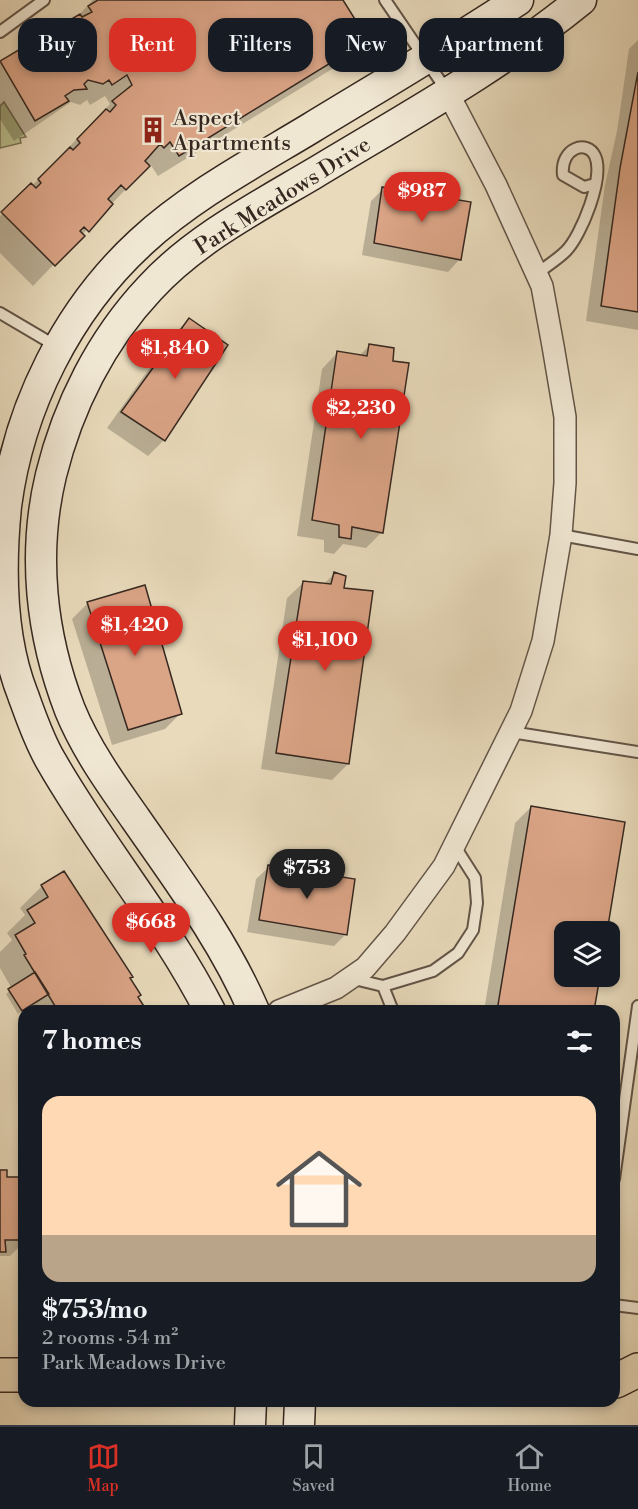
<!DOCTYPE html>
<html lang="en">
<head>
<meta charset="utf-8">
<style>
  body { margin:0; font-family:"Libre Bodoni",serif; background:#242831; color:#f1f3f6; height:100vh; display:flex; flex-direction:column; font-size:22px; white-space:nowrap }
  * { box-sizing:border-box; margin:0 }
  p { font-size:20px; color:#9ea1a6 }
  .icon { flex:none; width:33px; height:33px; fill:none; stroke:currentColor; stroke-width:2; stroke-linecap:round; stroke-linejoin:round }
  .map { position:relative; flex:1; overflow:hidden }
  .panel { position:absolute; left:18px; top:1005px; width:602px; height:402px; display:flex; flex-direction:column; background:#171b24; border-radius:18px; box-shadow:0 3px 9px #0003 }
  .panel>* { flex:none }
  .top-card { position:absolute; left:18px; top:18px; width:603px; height:54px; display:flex; gap:12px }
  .buttons { position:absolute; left:554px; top:921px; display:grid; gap:12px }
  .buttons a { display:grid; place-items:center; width:66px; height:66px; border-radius:12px; background:#171b24; box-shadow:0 3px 9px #0003; font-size:30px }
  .price { position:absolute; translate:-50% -51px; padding:0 14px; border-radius:21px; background:#d93025; color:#fff; font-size:20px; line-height:39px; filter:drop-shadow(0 2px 3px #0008) }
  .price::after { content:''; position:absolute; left:50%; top:36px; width:18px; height:14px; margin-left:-9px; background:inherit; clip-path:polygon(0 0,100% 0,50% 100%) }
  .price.on { background:#222; color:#fff }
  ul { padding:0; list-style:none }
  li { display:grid; align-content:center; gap:12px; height:318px; padding:0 24px }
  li+li { border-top:2px solid #363941 }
  li span { display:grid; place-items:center; height:186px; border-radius:18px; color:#555 }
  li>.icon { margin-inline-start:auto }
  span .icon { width:108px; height:108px; fill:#fffc; stroke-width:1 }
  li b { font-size:26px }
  h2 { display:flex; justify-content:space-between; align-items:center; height:72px; padding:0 24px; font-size:26px }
  .chip { padding:0 21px; border-radius:18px; background:#171b24; box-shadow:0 3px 9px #0003; font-size:21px; line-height:54px }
  .chip.on { background:#d93025; color:#fff }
  .tab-bar { display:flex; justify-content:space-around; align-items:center; height:84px; border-top:2px solid #363941; background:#171b24; font-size:16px; color:#9ea1a6 }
  .tab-bar a { display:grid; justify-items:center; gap:3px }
  .tab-bar .on { color:#d93025 }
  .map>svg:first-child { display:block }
  .green { fill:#b9be8d; stroke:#787356; stroke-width:1.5 }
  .shadow { fill:#0003 }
  .building { fill:#daa486; stroke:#362820; stroke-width:1.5 }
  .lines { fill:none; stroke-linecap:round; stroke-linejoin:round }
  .lane-casing { stroke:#625447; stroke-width:14 }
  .street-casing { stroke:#625447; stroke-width:24 }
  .secondary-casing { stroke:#362820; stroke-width:33 }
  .primary-casing { stroke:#362820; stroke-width:36 }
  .highway-casing { stroke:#362820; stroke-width:36 }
  .path { stroke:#362820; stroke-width:4; stroke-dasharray:4.5 3; stroke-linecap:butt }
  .lane { stroke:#f0e7d3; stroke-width:10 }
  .street { stroke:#f0e7d3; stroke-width:21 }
  .secondary { stroke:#f0e7d3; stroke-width:30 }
  .primary { stroke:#e8dabb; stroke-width:33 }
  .highway { stroke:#e8dabb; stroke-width:33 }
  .labels { text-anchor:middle; stroke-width:4.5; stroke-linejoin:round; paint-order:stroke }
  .poi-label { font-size:22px; fill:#362820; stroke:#f0e7d3; text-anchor:start }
  .street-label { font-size:22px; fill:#362820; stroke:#f0e7d3 }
</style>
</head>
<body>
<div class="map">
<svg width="638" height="1425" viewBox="0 0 638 1425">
  <rect width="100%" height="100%" fill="#e8dabb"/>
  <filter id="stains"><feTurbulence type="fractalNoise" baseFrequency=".00333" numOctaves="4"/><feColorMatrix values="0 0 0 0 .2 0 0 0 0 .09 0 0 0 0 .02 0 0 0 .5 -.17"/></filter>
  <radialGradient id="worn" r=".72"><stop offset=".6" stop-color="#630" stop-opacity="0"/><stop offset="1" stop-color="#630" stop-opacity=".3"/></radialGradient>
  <path class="green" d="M 4,102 L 26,137 L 20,138 L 21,143 L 0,148 L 0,106 Z"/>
  <path class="shadow" d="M 93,0 L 341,0 L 366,39 L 345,61 L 158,176 L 150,164 L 33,286 L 0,253 L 0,216 L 32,186 L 110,104 L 105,96 L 90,105 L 87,100 L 80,105 L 71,102 L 14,141 L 0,119 L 0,63 L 31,44 L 34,48 L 45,37 L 76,18 Z
    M 638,40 L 638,330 L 586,321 L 605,185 L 617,131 L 629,49 Z
    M 383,189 L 460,259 L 448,272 L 362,255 L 371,201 Z
    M 189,320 L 164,440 L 148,456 L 107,428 L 173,335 Z
    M 369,346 L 382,532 L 366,548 L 343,544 L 334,554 L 324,552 L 324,540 L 297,536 L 322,369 L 337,353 L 359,356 Z
    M 334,574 L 342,589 L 348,764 L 332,780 L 261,769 L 287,598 L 303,583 L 323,585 Z
    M 88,603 L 181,713 L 165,729 L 112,745 L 72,619 Z
    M 531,807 L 564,932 L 564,976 L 593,1011 L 484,1011 L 515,823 Z
    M 269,867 L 346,934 L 334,946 L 247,932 L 256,879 Z
    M 64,873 L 129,978 L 145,1011 L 24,1010 L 18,1014 L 6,994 L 12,989 L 0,968 L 0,952 L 12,940 L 7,933 L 25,915 L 20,908 L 42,886 Z
    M 0,1171 L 5,1178 L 24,1178 L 24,1242 L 10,1256 L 0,1256 Z"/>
  <path class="building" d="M 98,0 L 343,0 L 368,40 L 179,156 L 170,142 L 164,148 L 160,144 L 145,161 L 150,166 L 126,190 L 121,185 L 108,199 L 113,204 L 89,232 L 84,227 L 80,231 L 85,236 L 55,266 L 1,212 L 31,183 L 36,188 L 41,183 L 38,179 L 70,147 L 73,150 L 80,143 L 77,139 L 106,109 L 110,112 L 116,105 L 112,101 L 132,85 L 127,75 L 112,85 L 109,80 L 103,84 L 88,80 L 84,84 L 87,89 L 74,90 L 65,96 L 69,101 L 35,121 L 0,61 L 32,42 L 35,47 L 46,40 L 44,35 L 80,14 L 82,17 L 92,12 L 88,6 Z
    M 638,72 L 638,312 L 601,306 L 620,168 Z
    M 382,187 L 471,202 L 461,260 L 374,243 Z
    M 189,318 L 228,345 L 165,441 L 121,412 Z
    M 369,344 L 394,348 L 393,361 L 409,363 L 383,533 L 352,527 L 351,539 L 339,537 L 339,525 L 312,520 L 337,351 L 367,356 Z
    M 334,572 L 346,576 L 344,588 L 373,591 L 349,764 L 276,753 L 303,581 L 331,584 Z
    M 145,585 L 182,714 L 128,730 L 87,602 Z
    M 531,806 L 625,822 L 607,932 L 564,932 L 564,976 L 600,976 L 594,1011 L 497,1011 Z
    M 268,865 L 355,879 L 347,935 L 259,920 Z
    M 64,871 L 133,977 L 130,978 L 141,995 L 138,997 L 147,1011 L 58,1011 L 24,955 L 26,954 L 15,935 L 35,923 L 27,910 L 48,897 L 41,885 Z
    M 35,972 L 49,994 L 22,1011 L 8,989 Z
    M 0,1170 L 7,1170 L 7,1177 L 24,1177 L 24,1240 L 5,1240 L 6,1252 L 0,1252 Z"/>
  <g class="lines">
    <g class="lane-casing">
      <path id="lane" d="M 385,0 L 447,91
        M 0,32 L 44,0
        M 537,274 C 546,266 557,260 566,251 C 581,236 605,177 595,156 C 587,139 560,148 563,175 L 584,187 L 595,184
        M 0,313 L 56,346
        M 561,535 L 638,549
        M 511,732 L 638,752
        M 350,978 L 383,986 L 433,971 L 458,953 L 473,930 L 477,903 L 475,878 L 454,845
        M 383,986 L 393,1011
        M 614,1179 L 638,1006
        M 614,1305 L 638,1308"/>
    </g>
    <g class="street-casing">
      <path id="street" d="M 279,1011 L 336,988 L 365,968 L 395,933 L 444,866 L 521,711 L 543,641 L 561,535 L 565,483 L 565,417 L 553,346 L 542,286 L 496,185 L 448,93"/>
    </g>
    <g class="secondary-casing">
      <path id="secondary" d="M 210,1011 C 165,923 100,847 51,761 C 39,741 31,717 23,695 C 0,637 0,567 6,506 C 19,407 67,310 141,242 C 191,196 253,163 311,128 C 380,86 450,45 518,0
        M 254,1011 C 224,941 178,880 135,818 C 111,784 86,749 70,710 C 41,635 32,554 51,475 C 68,406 101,340 150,288 C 194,240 257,207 313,174 C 404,119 499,67 581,0
        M 250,1425 L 251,1401
        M 299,1425 L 300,1401"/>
    </g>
    <g class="primary-casing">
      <path id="primary" d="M 0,1375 L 24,1375"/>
    </g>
    <g class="highway-casing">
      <path id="highway" d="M 616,1381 L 638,1370"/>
    </g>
    <path class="path" d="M 20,1258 L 21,1289"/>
    <use href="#lane" class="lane"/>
    <use href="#street" class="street"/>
    <use href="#secondary" class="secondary"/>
    <use href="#primary" class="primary"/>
    <use href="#highway" class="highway"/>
  </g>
  <defs>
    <g id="building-bare" transform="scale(2.07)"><path d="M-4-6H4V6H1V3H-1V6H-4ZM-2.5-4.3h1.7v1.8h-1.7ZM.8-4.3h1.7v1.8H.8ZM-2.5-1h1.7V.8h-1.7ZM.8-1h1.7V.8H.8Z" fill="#8f2418" stroke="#f0e7d3" stroke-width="2.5" paint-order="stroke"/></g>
  </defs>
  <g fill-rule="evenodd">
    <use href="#building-bare" x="153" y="130"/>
  </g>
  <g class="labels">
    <g class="poi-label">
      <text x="173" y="125">Aspect<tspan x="173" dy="25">Apartments</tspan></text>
    </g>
    <g class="street-label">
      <text transform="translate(282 195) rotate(-32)" y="8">Park Meadows Drive</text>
    </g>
  </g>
  <rect width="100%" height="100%" filter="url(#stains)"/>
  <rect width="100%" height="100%" fill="url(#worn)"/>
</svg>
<div class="buttons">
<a><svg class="icon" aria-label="layers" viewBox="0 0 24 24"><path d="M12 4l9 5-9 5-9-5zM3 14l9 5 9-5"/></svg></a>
</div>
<b class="price" style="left:422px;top:223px">$987</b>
<b class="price" style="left:175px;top:380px">$1,840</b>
<b class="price" style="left:361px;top:440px">$2,230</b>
<b class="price" style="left:135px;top:657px">$1,420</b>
<b class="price" style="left:325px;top:672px">$1,100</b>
<b class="price on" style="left:307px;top:900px">$753</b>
<b class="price" style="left:151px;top:954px">$668</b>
<div class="top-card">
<a class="chip">Buy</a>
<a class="chip on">Rent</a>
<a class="chip">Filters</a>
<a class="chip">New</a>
<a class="chip">Apartment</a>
</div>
<section class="panel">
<h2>7 homes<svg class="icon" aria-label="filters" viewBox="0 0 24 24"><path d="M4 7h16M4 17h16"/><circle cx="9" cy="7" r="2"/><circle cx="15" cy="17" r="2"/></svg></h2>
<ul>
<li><span style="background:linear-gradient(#ffd9b3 75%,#b9a48a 0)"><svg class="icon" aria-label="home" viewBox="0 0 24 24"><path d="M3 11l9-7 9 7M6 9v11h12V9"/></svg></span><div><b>$753/mo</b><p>2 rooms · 54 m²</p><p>Park Meadows Drive</p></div></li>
</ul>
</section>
</div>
<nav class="tab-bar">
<a class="on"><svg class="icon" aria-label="map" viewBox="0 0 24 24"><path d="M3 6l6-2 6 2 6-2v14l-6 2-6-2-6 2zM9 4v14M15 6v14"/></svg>Map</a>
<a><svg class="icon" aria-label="saved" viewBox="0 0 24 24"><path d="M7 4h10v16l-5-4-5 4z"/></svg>Saved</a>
<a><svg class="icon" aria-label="home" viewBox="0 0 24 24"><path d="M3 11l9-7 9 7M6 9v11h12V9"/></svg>Home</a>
</nav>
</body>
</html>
